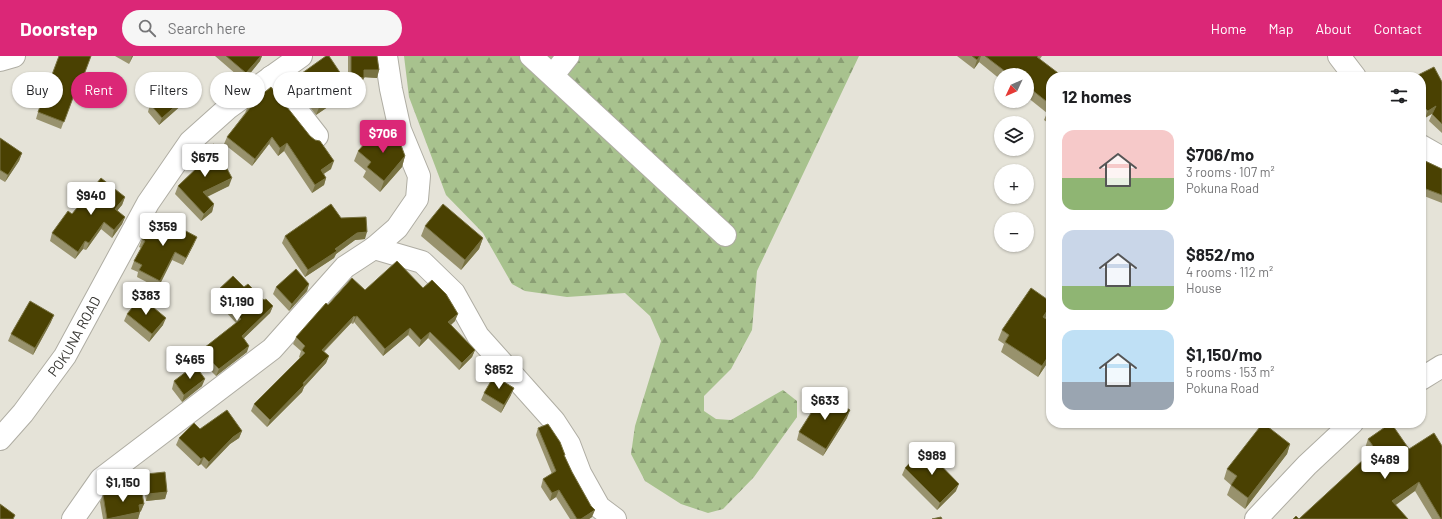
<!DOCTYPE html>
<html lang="en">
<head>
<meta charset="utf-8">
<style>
  body { margin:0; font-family:Barlow,sans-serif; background:#f6f6f6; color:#202124; height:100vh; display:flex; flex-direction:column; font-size:15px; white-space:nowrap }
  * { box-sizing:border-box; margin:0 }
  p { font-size:13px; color:#757577 }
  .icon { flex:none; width:22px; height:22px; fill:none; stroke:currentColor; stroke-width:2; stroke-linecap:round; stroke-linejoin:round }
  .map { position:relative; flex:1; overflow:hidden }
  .side { position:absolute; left:1046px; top:16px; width:380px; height:356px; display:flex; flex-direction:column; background:#fff; border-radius:16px; box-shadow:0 1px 3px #0004 }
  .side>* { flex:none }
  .guide { position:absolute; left:12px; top:16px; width:380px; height:36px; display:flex; gap:8px }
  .needle { width:26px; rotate:226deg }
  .buttons { position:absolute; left:994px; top:12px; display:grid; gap:8px }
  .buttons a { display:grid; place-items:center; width:40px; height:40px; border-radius:50%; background:#fff; box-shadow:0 1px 3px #0004; font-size:20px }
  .price { position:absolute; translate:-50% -34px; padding:0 9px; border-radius:4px; background:#fff; color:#222; font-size:13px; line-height:26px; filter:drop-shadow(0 1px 2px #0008) }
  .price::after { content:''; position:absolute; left:50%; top:24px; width:12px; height:9px; margin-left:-6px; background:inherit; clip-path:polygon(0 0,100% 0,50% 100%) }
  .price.on { background:#db2777; color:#fff }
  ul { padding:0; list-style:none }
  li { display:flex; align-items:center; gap:12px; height:100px; padding:0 16px }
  li span { display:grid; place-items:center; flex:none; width:112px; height:80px; border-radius:12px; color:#555 }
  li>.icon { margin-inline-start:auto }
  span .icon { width:48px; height:48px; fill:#fffc; stroke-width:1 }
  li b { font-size:17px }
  h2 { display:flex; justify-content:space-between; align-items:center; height:48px; padding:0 16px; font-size:17px }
  .pill { padding:0 14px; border-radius:18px; background:#fff; box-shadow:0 1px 3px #0004; font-size:14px; line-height:36px }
  .pill.on { background:#db2777; color:#fff }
  header { display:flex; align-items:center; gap:24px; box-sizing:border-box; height:56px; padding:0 20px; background:#db2777; color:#fff }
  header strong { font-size:19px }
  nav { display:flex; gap:22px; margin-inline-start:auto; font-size:14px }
  .search { width:280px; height:36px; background:#f6f6f6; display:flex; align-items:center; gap:10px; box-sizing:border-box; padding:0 14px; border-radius:22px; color:#757577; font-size:15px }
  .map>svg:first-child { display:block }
  .forest { fill:url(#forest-firs) }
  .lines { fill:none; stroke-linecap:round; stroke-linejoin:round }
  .minor-casing { stroke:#afada3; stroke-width:24 }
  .minor { stroke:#fff; stroke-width:22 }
  .wall { fill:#98926d }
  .shaded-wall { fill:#787242 }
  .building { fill:#4a4102; stroke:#787242 }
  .labels { text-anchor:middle; stroke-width:4; stroke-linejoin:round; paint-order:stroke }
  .street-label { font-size:14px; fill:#353430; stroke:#fff }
</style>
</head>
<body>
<header>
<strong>Doorstep</strong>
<div class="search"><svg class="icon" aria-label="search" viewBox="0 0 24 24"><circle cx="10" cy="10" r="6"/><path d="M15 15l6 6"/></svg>Search here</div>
<nav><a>Home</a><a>Map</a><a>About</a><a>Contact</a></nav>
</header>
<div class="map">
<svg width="1442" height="463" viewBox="0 0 1442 463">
  <defs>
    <pattern id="forest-firs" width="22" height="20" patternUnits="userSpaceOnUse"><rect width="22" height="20" fill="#a8c28e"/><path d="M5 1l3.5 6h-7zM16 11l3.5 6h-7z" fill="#8a9e74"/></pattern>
  </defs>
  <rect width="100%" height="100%" fill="#e5e3d8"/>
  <path class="forest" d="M 404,0 L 859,0 L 757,215 L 752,274 L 731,313 L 704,340 L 704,355 L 716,363 L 731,364 L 783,334 L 797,345 L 797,361 L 754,421 L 723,453 L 708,457 L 681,448 L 645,425 L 631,398 L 635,370 L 661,285 L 650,260 L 625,237 L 567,241 L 525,235 L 512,228 L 483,177 L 446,139 L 409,41 Z"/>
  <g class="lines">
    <g class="minor-casing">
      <g id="minor">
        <path d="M 531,0 L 725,179"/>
        <path d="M 1339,0 L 1355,21"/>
        <path d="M 0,4 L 14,0"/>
        <path d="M 553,19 L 568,0"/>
        <path d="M 271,21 L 317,80"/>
        <path d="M 1421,90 L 1442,102"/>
        <path d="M 374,192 L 422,206 L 454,237 L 478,280 L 554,365 L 569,388 L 580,417 L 599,451 L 615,463"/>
        <path d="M 1421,323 L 1442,310"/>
        <path id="s1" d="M 0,383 L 23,357 L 65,300 L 148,147 L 190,86 L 228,52 L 301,0"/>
        <path d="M 73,463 L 101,423 L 272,293 L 345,211 L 374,192 L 397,172 L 417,143 L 419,120 L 400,74 L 391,33 L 386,0"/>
        <path d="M 1256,463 L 1307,409 L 1352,367"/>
      </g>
    </g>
    <use href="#minor" class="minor"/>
  </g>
  <path class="wall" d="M 91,0 L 76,39 L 74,38 L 61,73 L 36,63 L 38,56 Z
    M 115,0 L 133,0 L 129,8 Z
    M 215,0 L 262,0 L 260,5 L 244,25 Z
    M 348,0 L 377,0 L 379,14 L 377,22 L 364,21 L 361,29 L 348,29 Z
    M 957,0 L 1042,0 L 1040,3 L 1051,21 L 1051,69 L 1044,64 L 1047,57 L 1027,41 L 1027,19 L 1001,19 L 1001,24 L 979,6 L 974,13 Z
    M 341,18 L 338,27 L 342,33 L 338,44 L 316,59 L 294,30 L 298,20 Z
    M 1421,21 L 1442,26 L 1442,77 L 1429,65 L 1432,58 L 1425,62 L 1421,58 Z
    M 184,47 L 159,69 L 148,56 L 150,48 Z
    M 248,50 L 331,113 L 324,118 L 326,122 L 324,129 L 312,137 L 284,95 L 278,100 L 269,88 L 252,110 L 224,88 L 227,81 L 245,57 Z
    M 0,82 L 22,97 L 19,105 L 5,126 L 0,123 Z
    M 358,95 L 405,100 L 402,111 L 380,136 L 363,121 L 366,115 L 354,105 Z
    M 195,98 L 229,130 L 207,140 L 214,148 L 212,156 L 201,165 L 175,138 L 178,130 L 196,113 L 192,105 Z
    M 1421,103 L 1442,113 L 1442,147 L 1424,140 L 1422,145 L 1421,144 Z
    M 125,141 L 122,149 L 117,154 L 125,161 L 122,168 L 112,182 L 101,173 L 86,194 L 83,193 L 75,203 L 50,185 L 52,177 L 72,158 Z
    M 341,162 L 365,183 L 355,184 L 336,198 L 334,202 L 305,221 L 282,187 L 285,180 Z
    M 425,170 L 483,182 L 479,193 L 461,214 L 421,180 Z
    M 142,183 L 194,188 L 183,209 L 172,204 L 158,232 L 137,221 L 138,216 L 131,213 L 134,205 L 141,192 L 139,191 Z
    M 309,228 L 307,235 L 289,255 L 273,238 L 276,231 Z
    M 244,231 L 273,250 L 270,257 L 244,282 L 247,296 L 216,320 L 204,308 L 206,304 L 202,299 L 204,292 L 236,267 L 225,255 L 226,251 L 216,241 L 218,234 Z
    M 365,234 L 455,265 L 451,269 L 475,294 L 472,301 L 459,314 L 428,282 L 419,291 L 408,279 L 383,300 L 354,266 L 353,268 L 351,267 L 324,296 L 329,300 L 326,307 L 304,331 L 302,336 L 267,371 L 251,355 L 254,348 L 300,302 L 299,301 L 301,295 L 293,288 L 296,281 L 328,249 Z
    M 1049,257 L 1045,262 L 1051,266 L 1051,313 L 1046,309 L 1038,321 L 1001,296 L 1004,288 L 998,284 L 1002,274 Z
    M 127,258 L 163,269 L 149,286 L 124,265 Z
    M 51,266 L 33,299 L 8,285 L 11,278 Z
    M 174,325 L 202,330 L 182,346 L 172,333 Z
    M 484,337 L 511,339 L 501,357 L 481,344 Z
    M 847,362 L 823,400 L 797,384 L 799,376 Z
    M 1391,367 L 1442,463 L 1432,463 L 1415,435 L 1299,463 L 1369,398 L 1365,392 L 1368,383 Z
    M 538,372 L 565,401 L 592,461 L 589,463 L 570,463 L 556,441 L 550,445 L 541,431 L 543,423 L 552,418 L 536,379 Z
    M 200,373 L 242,375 L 239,382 L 230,388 L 206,413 L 201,408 L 198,410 L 176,389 L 179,382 Z
    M 1290,388 L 1287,398 L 1245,453 L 1227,439 L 1231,429 L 1224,423 L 1227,413 Z
    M 905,412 L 956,435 L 937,454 L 902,419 Z
    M 146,418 L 167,436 L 165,443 L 146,445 L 143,425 Z
    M 103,439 L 144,448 L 141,455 L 140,456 L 138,463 L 103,463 L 100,446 Z"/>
  <path class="shaded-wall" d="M 132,0 L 133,0 L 129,8 Z
    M 261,0 L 262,0 L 260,5 L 244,25 L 246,17 Z
    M 980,0 L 981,0 L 979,6 L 974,13 L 977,4 Z
    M 364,14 L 379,14 L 377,22 L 361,21 Z
    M 331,18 L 341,18 L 338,28 Z
    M 351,21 L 364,22 L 361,29 L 348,29 Z
    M 342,33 L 338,44 L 316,59 L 320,49 Z
    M 187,40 L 184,47 L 159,69 L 162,62 Z
    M 1436,50 L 1433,57 L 1425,62 L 1428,55 Z
    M 272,81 L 269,88 L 252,110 L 255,103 Z
    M 287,87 L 284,95 L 278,100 L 280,92 Z
    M 22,97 L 19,105 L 5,126 L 8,119 Z
    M 405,100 L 402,111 L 380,136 L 384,125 Z
    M 334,105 L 331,113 L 318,121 L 321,114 Z
    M 232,122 L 229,130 L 201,144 L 203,136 Z
    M 326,122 L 324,129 L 312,137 L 315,129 Z
    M 125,141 L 122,149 L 113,160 L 115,153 Z
    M 214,148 L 212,156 L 201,165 L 204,158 Z
    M 125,161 L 122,168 L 112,182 L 114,174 Z
    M 104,166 L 101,173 L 86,194 L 89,187 Z
    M 367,176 L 365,183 L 355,184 L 336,198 L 334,202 L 305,221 L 308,214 L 357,177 Z
    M 197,181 L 194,188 L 183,209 L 186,202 Z
    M 483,182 L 479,193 L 461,214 L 465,204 Z
    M 85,185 L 83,193 L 75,203 L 78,196 Z
    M 175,196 L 172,204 L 158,232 L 160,225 Z
    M 309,228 L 307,235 L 289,255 L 292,248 Z
    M 1051,249 L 1049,257 L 1039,271 L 1043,261 Z
    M 273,250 L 270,257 L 239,287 L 242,280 Z
    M 458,258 L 455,265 L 446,273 L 448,266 Z
    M 54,259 L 51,266 L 33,299 L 35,292 Z
    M 354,260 L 351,267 L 319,300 L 322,294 Z
    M 357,260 L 353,268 L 355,261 Z
    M 166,262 L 163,269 L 149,286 L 152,278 Z
    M 410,272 L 408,279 L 383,300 L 385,293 Z
    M 430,276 L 428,282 L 419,291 L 421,284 Z
    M 249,290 L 247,296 L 216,320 L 219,313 Z
    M 475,294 L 472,301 L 459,314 L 462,307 Z
    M 1049,299 L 1046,309 L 1038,321 L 1042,310 Z
    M 329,300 L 326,307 L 304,331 L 302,336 L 267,371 L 270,364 Z
    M 205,323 L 202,330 L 182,346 L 184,339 Z
    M 514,332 L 511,339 L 501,357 L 504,349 Z
    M 850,354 L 847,362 L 823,400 L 826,393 Z
    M 242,375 L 239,382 L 230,388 L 206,413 L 209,406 L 233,381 Z
    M 1290,388 L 1287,398 L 1245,453 L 1248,442 Z
    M 204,401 L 201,408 L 198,410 L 201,403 Z
    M 1419,426 L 1415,435 L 1389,454 L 1392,445 Z
    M 959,428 L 956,435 L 937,454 L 940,447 Z
    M 559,434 L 556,441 L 550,445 L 552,437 Z
    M 167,436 L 165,443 L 146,445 L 148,438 Z
    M 144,448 L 141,455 L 136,456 L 139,449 Z
    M 595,454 L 592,461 L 589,463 L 581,463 Z
    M 140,456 L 138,463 L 107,463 Z"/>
  <path class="building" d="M 59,0 L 91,0 L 79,32 L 77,31 L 64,66 L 38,56 Z
    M 226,0 L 261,0 L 246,17 Z
    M 326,0 L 329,0 L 341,18 L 331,18 L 342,33 L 320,49 L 298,20 Z
    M 351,0 L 377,0 L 379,14 L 364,14 L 364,22 L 351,21 Z
    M 972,0 L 980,0 L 977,4 Z
    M 985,0 L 1038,0 L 1037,1 L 1062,20 L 1061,21 L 1051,21 L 1051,49 L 1027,30 L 1027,19 L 1014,19 L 1012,18 L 1006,16 Z
    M 1434,11 L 1442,26 L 1442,68 L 1432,58 L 1436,50 L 1428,55 L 1421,48 L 1421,21 L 1414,21 Z
    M 175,26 L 187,40 L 162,62 L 150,48 Z
    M 271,31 L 310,80 L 315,84 L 320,85 L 334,105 L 321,114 L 326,122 L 315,129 L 287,87 L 280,92 L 272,81 L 255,103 L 227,81 L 250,52 L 248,50 Z
    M 1051,50 L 1051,57 L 1047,55 Z
    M 389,74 L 398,81 L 405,100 L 384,125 L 367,111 L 371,106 L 358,95 L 376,75 L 383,81 Z
    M 0,82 L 22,97 L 8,119 L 0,114 Z
    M 214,88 L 232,122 L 203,136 L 214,148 L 204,158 L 178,130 L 200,109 L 195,98 Z
    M 1421,103 L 1442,113 L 1442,139 L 1426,133 L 1424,137 L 1421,136 Z
    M 101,122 L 125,141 L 115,153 L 125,161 L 114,174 L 104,166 L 89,187 L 85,185 L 78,196 L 52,177 L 68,155 L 72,158 Z
    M 331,148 L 341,162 L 366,161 L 367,176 L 357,177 L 335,193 L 337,195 L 308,214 L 285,180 Z
    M 443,148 L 483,182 L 465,204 L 425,170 Z
    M 158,160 L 197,181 L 186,202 L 175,196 L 160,225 L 139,214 L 142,209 L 134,205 L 145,185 L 142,183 L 150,167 L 154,169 Z
    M 397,205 L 423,232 L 432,224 L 446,238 L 458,258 L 448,266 L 475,294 L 462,307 L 430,276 L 421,284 L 410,272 L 385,293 L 357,260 L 355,261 L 354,260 L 322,294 L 329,300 L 303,327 L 304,329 L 270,364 L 254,348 L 305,297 L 302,294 L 305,290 L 296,281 L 326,247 L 328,249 L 352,222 L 365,234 Z
    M 296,213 L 309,228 L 292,248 L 276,231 Z
    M 233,220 L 244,231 L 248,228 L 264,244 L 266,243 L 273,250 L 242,280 L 249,290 L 219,313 L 207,301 L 209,299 L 204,292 L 241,263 L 227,248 L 230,246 L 218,234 Z
    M 1031,232 L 1051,246 L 1051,249 L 1043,261 L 1051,266 L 1051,300 L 1049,299 L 1042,310 L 1005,286 L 1009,279 L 1002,274 Z
    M 141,241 L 166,262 L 152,278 L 127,258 Z
    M 30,245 L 54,259 L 35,292 L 11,278 Z
    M 195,309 L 205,323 L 184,339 L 174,325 Z
    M 494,320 L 514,332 L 504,349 L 484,337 Z
    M 823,338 L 850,354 L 826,393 L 799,376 Z
    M 227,354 L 242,375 L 233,381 L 209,406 L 204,401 L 201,403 L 179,382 L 194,367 L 200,373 Z
    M 1263,367 L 1290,388 L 1248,442 L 1231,429 L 1237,420 L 1227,413 Z
    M 1391,367 L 1409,393 L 1434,377 L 1442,390 L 1442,463 L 1441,463 L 1419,426 L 1392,445 L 1408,463 L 1293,463 L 1296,460 L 1299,463 L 1375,393 L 1368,383 Z
    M 548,368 L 560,386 L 565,399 L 564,399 L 572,416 L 591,450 L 595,454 L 581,463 L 577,463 L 559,434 L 552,437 L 543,423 L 556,415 L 538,372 Z
    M 924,392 L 959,428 L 940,447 L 905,412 Z
    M 165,416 L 167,436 L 148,438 L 146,418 Z
    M 141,432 L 144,448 L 139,449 L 140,456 L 107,463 L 103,439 Z
    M 0,448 L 15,459 L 13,463 L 0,463 Z
    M 941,461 L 942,463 L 932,463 Z"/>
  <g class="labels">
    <g class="street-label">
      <text dy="5" stroke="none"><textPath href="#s1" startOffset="127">POKUNA ROAD</textPath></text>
    </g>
  </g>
</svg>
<div class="buttons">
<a><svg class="needle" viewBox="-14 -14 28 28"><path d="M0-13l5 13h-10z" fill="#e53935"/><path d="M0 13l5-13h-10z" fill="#757577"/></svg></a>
<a><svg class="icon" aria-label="layers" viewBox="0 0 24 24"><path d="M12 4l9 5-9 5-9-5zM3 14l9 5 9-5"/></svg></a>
<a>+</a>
<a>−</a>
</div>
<b class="price on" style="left:383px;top:98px">$706</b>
<b class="price" style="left:205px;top:122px">$675</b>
<b class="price" style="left:91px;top:160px">$940</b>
<b class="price" style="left:163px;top:191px">$359</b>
<b class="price" style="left:146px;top:260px">$383</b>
<b class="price" style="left:237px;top:266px">$1,190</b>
<b class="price" style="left:190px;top:324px">$465</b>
<b class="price" style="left:499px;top:334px">$852</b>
<b class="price" style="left:825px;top:365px">$633</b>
<b class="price" style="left:932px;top:420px">$989</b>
<b class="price" style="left:1385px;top:424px">$489</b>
<b class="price" style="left:123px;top:447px">$1,150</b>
<div class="guide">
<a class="pill">Buy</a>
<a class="pill on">Rent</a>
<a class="pill">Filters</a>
<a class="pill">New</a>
<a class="pill">Apartment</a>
</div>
<section class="side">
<h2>12 homes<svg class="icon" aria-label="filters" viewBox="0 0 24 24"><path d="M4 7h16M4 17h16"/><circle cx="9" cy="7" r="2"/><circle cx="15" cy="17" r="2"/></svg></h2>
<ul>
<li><span style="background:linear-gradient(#f6c9c9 60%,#8fb573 0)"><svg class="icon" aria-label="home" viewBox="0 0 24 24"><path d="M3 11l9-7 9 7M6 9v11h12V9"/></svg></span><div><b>$706/mo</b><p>3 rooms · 107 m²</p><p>Pokuna Road</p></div></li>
<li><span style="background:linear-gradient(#c9d6e8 70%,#8fb573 0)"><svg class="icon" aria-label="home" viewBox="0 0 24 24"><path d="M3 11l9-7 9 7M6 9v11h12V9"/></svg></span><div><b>$852/mo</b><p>4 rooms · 112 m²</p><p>House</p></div></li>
<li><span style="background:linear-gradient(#bfe0f5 65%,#9aa5b1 0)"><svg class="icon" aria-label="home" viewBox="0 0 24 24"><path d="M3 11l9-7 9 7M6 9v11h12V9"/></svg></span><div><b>$1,150/mo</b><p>5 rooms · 153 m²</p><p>Pokuna Road</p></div></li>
</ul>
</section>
</div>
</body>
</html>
